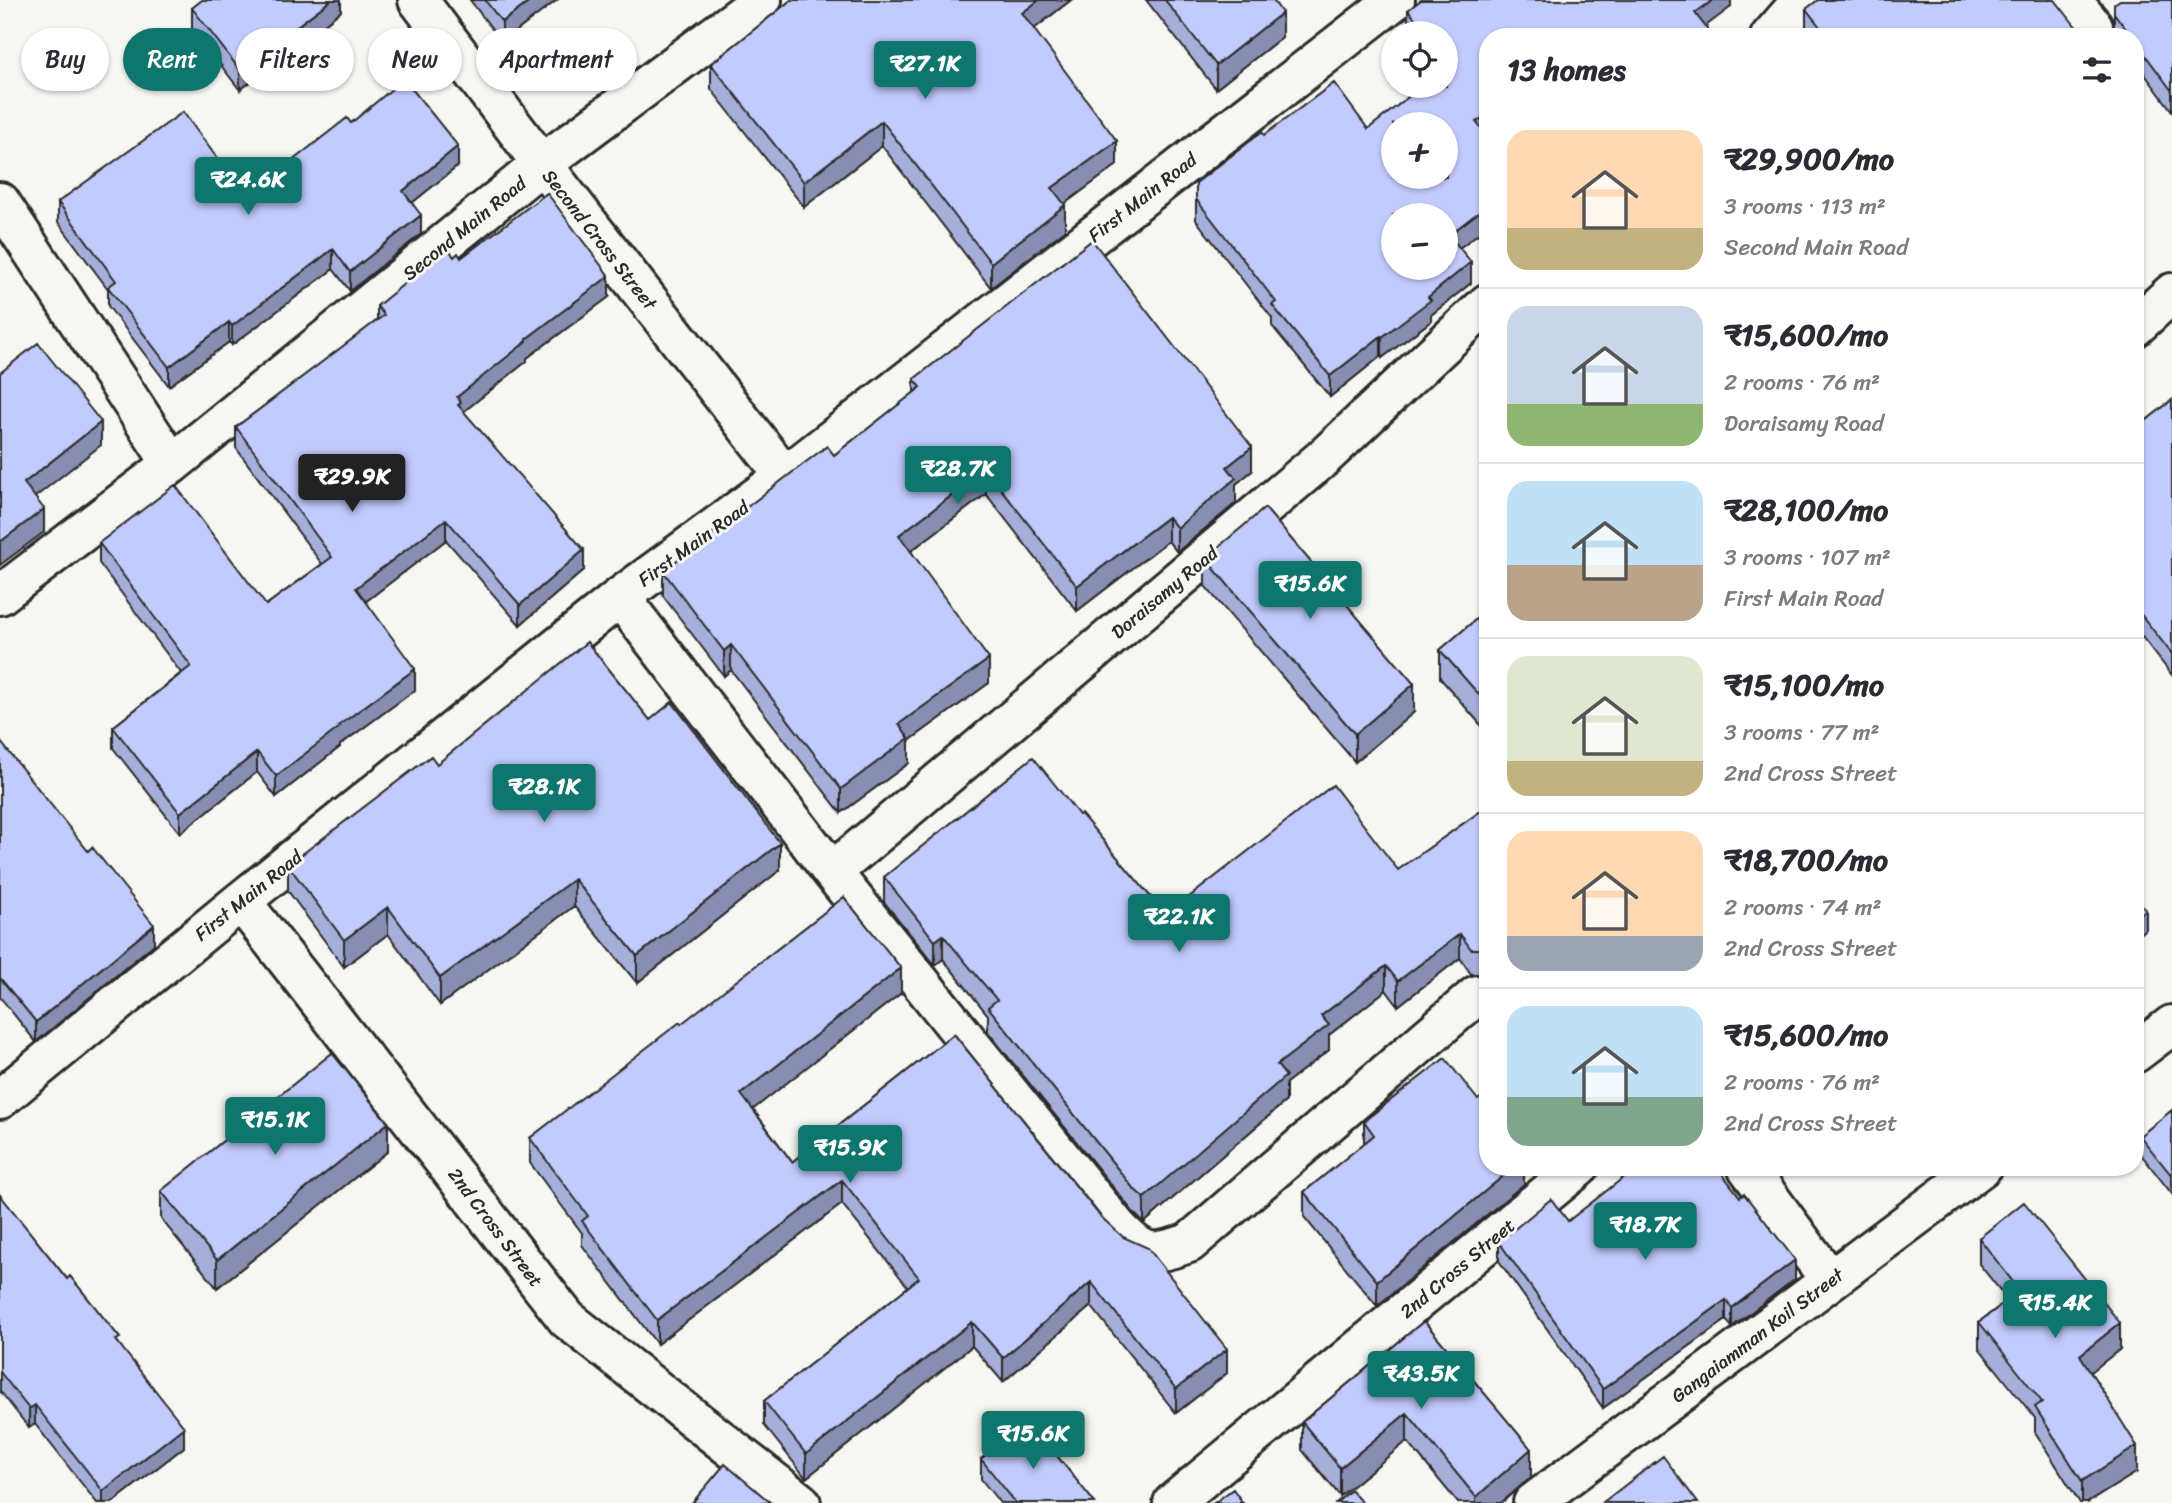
<!DOCTYPE html>
<html lang="en">
<head>
<meta charset="utf-8">
<style>
  body { margin:0; font-family:Sriracha,sans-serif; background:#f2f2f3; color:#2b2b33; height:100vh; display:flex; flex-direction:column; font-size:26px; white-space:nowrap }
  * { box-sizing:border-box; margin:0 }
  p { font-size:23px; color:#7c7c81 }
  .icon { flex:none; width:38px; height:38px; fill:none; stroke:currentColor; stroke-width:2; stroke-linecap:round; stroke-linejoin:round }
  .map { position:relative; flex:1; overflow:hidden }
  .side { position:absolute; left:1479px; top:28px; width:665px; height:1148px; display:flex; flex-direction:column; background:#fff; border-radius:28px; box-shadow:0 2px 5px #0004 }
  .side>* { flex:none }
  .top-card { position:absolute; left:21px; top:28px; width:665px; height:63px; display:flex; gap:14px }
  .fabs { position:absolute; left:1381px; top:21px; display:grid; gap:14px }
  .fabs a { display:grid; place-items:center; width:77px; height:77px; border-radius:50%; background:#fff; box-shadow:0 2px 5px #0004; font-size:35px }
  .price { position:absolute; translate:-50% -60px; padding:0 16px; border-radius:7px; background:#0f766e; color:#fff; font-size:23px; line-height:46px; filter:drop-shadow(0 2px 4px #0008) }
  .price::after { content:''; position:absolute; left:50%; top:42px; width:21px; height:16px; margin-left:-10px; background:inherit; clip-path:polygon(0 0,100% 0,50% 100%) }
  .price.on { background:#222; color:#fff }
  ul { padding:0; list-style:none }
  li { display:flex; align-items:center; gap:21px; height:175px; padding:0 28px }
  li+li { border-top:2px solid #e1e1e2 }
  li span { display:grid; place-items:center; flex:none; width:196px; height:140px; border-radius:21px; color:#555 }
  li>.icon { margin-inline-start:auto }
  span .icon { width:84px; height:84px; fill:#fffc; stroke-width:1 }
  li b { font-size:30px }
  h2 { display:flex; justify-content:space-between; align-items:center; height:84px; padding:0 28px; font-size:30px }
  .pill { padding:0 24px; border-radius:32px; background:#fff; box-shadow:0 2px 5px #0004; font-size:24px; line-height:63px }
  .pill.on { background:#0f766e; color:#fff }
  .map>svg:first-child { display:block }
  .lines { fill:none; stroke-linecap:round; stroke-linejoin:round }
  .minor-casing { stroke:#2b2b2b; stroke-width:44 }
  .minor { stroke:#f6f6f2; stroke-width:38 }
  .wall { fill:#a6afda; stroke:#2b2b2b; stroke-width:2 }
  .shaded-wall { fill:#878eb1; stroke:#2b2b2b; stroke-width:2 }
  .building { fill:#c1cbfd; stroke:#2b2b2b; stroke-width:2; fill-rule:evenodd }
  .labels { text-anchor:middle; stroke-width:6; stroke-linejoin:round; paint-order:stroke }
  .street-label { font-size:19px; fill:#2b2b2b; stroke:#f6f6f2 }
</style>
</head>
<body>
<div class="map">
<svg width="2172" height="1503" viewBox="0 0 2172 1503">
  <rect width="100%" height="100%" fill="#f6f6f2"/>
  <filter id="ink" filterUnits="userSpaceOnUse"><feTurbulence type="fractalNoise" baseFrequency=".0143" numOctaves="2"/><feDisplacementMap in="SourceGraphic" scale="14" xChannelSelector="R" yChannelSelector="G"/><feConvolveMatrix kernelMatrix="1 2 1 2 8 2 1 2 1" color-interpolation-filters="sRGB"/></filter>
  <g filter="url(#ink)">
    <g class="lines">
      <g class="minor-casing">
        <path id="minor" d="M 418,0 L 542,164 L 785,476
          M 2071,0 L 2093,26
          M 1770,37 L 1802,0
          M 0,202 L 172,464
          M 2135,327 L 2172,293
          M 0,595 L 172,464 L 542,164 L 762,0
          M 620,597 L 832,872 L 1117,1227 C 1145,1256 1151,1256 1189,1243 L 1477,995
          M 832,872 L 1323,458 L 1488,303
          M 241,901 L 567,1319 L 801,1503
          M 2135,1053 L 2172,1025
          M 0,1099 L 241,901 L 620,597 L 785,476 L 1395,0
          M 1747,1167 L 1830,1280
          M 1173,1503 L 1579,1167
          M 1533,1503 L 1982,1167"/>
      </g>
      <use href="#minor" class="minor"/>
    </g>
    <path class="wall" d="M 341,0 L 341,11 L 240,90 L 192,28 L 192,8 Z
      M 470,0 L 557,0 L 502,42 Z
      M 791,0 L 1071,0 L 1034,29 L 1117,165 L 1064,204 L 1065,230 L 991,288 L 882,146 L 804,207 L 711,89 L 711,64 Z
      M 1146,0 L 1273,0 L 1282,37 L 1216,89 Z
      M 1731,0 L 1731,7 L 1488,37 L 1488,135 L 1459,248 L 1471,283 L 1431,315 L 1431,321 L 1382,358 L 1381,356 L 1330,397 L 1272,326 L 1272,318 L 1196,220 L 1196,183 L 1264,135 L 1368,129 L 1446,86 L 1446,33 L 1410,33 L 1408,31 L 1408,10 Z
      M 2172,0 L 2172,111 L 2135,61 L 2135,37 L 2117,37 L 2114,32 L 2114,13 Z
      M 1806,9 L 2077,37 L 1811,37 L 1806,31 Z
      M 351,123 L 458,166 L 412,203 L 421,234 L 350,291 L 333,269 L 232,345 L 229,342 L 169,386 L 108,306 L 108,289 L 58,222 L 58,202 L 246,197 Z
      M 454,257 L 461,258 L 609,297 L 527,358 L 527,361 L 463,412 L 584,570 L 520,625 L 446,540 L 365,602 L 415,690 L 340,745 L 340,747 L 276,797 L 257,772 L 180,833 L 113,748 L 113,727 L 181,673 L 99,563 L 99,543 L 266,605 L 322,564 L 236,448 L 236,427 L 377,321 L 377,306 Z
      M 914,379 L 1252,471 L 1236,484 L 1236,503 L 1177,552 L 1168,541 L 1077,611 L 986,494 L 911,551 L 989,683 L 909,741 L 909,763 L 841,813 L 731,670 L 724,676 L 663,596 L 663,571 L 834,455 L 914,393 Z
      M 2172,400 L 2172,675 L 2135,628 L 2135,414 L 2143,423 Z
      M 1205,558 L 1414,712 L 1355,762 L 1205,586 Z
      M 1488,609 L 1488,733 L 1440,678 L 1440,650 Z
      M 650,720 L 780,870 L 637,983 L 574,906 L 440,1005 L 388,934 L 344,967 L 288,891 L 288,865 L 437,764 Z
      M 0,741 L 154,944 L 36,1042 L 0,997 Z
      M 1488,806 L 1488,977 L 1484,974 L 1471,974 L 1460,958 L 1398,1006 L 1386,990 L 1329,1035 L 1329,1050 L 1286,1083 L 1286,1101 L 1144,1223 L 1133,1212 L 988,1032 L 988,1015 L 943,959 L 935,965 L 884,902 L 884,877 L 1079,815 L 1166,915 L 1398,870 Z
      M 901,993 L 753,1109 L 792,1162 L 954,1034 L 1227,1373 L 1176,1413 L 1091,1306 L 1003,1382 L 972,1346 L 806,1478 L 764,1425 L 764,1401 L 908,1287 L 842,1204 L 657,1344 L 582,1245 L 582,1233 L 530,1163 L 530,1138 L 681,1024 Z
      M 1478,1100 L 1524,1171 L 1524,1184 L 1377,1306 L 1304,1217 L 1304,1192 L 1364,1144 L 1364,1121 Z
      M 2172,1110 L 2172,1194 L 2140,1153 L 2140,1136 Z
      M 388,1151 L 217,1288 L 161,1219 L 161,1191 Z
      M 0,1195 L 120,1345 L 184,1447 L 112,1503 L 97,1503 L 35,1424 L 29,1428 L 0,1391 Z
      M 1568,1221 L 1795,1279 L 1732,1327 L 1726,1320 L 1603,1408 L 1499,1261 L 1499,1242 Z
      M 1979,1238 L 2120,1349 L 2090,1372 L 2137,1472 L 2087,1503 L 2080,1503 L 2035,1432 L 2035,1418 L 1979,1348 L 1979,1322 L 2008,1300 L 1979,1264 Z
      M 1424,1321 L 1531,1477 L 1501,1503 L 1458,1503 L 1407,1441 L 1340,1496 L 1302,1450 L 1302,1422 Z
      M 981,1459 L 1095,1503 L 1000,1503 L 981,1479 Z"/>
    <path class="shaded-wall" d="M 331,0 L 341,0 L 341,11 L 240,90 L 240,70 Z
      M 532,0 L 557,0 L 502,42 L 502,22 Z
      M 1039,0 L 1071,0 L 1022,38 L 1022,13 Z
      M 1713,0 L 1731,0 L 1731,7 L 1695,34 L 1695,13 Z
      M 1282,13 L 1282,37 L 1216,89 L 1216,65 Z
      M 2077,28 L 2077,37 L 2066,37 Z
      M 1488,114 L 1488,135 L 1476,143 L 1476,122 Z
      M 882,121 L 882,146 L 804,207 L 804,182 Z
      M 1117,141 L 1117,165 L 1052,213 L 1052,188 Z
      M 458,146 L 458,166 L 403,210 L 403,191 Z
      M 1065,205 L 1065,230 L 991,288 L 991,263 Z
      M 1488,205 L 1488,226 L 1449,256 L 1449,235 Z
      M 421,215 L 421,234 L 350,291 L 350,272 Z
      M 333,249 L 333,269 L 232,345 L 232,326 Z
      M 1471,262 L 1471,283 L 1431,315 L 1431,321 L 1382,358 L 1382,337 L 1428,297 Z
      M 609,276 L 609,297 L 527,358 L 527,361 L 458,416 L 457,397 L 526,339 Z
      M 229,322 L 229,342 L 169,386 L 169,367 Z
      M 1381,336 L 1381,356 L 1330,397 L 1330,376 Z
      M 101,422 L 101,445 L 24,506 L 24,483 Z
      M 1252,447 L 1252,471 L 1236,484 L 1236,503 L 1177,552 L 1177,528 L 1227,467 Z
      M 986,470 L 986,494 L 899,560 L 899,535 Z
      M 44,509 L 44,532 L 0,565 L 0,542 Z
      M 1168,517 L 1168,541 L 1077,611 L 1077,586 Z
      M 446,519 L 446,540 L 356,609 L 356,588 Z
      M 584,550 L 584,570 L 520,625 L 520,605 Z
      M 731,645 L 731,670 L 724,676 L 724,651 Z
      M 989,659 L 989,683 L 909,741 L 909,763 L 841,813 L 841,789 L 899,724 Z
      M 415,669 L 415,690 L 340,745 L 340,747 L 276,797 L 276,776 L 338,726 Z
      M 1414,684 L 1414,712 L 1355,762 L 1355,734 Z
      M 257,752 L 257,772 L 180,833 L 180,813 Z
      M 780,843 L 780,870 L 637,983 L 637,956 Z
      M 574,879 L 574,906 L 440,1005 L 440,978 Z
      M 388,907 L 388,934 L 344,967 L 344,940 Z
      M 2146,910 L 2146,929 L 2135,937 L 2135,918 Z
      M 154,925 L 154,944 L 36,1042 L 36,1022 Z
      M 1460,934 L 1460,958 L 1398,1006 L 1398,981 Z
      M 943,935 L 943,959 L 935,965 L 935,941 Z
      M 1386,966 L 1386,990 L 1329,1035 L 1329,1050 L 1286,1083 L 1286,1101 L 1144,1223 L 1144,1198 L 1321,1016 Z
      M 901,968 L 901,993 L 741,1119 L 741,1094 Z
      M 388,1123 L 388,1151 L 217,1288 L 217,1260 Z
      M 1514,1167 L 1529,1167 L 1524,1171 L 1524,1184 L 1377,1306 L 1377,1281 Z
      M 842,1180 L 842,1204 L 657,1344 L 657,1320 Z
      M 1795,1260 L 1795,1279 L 1732,1327 L 1732,1308 Z
      M 1091,1282 L 1091,1306 L 1003,1382 L 1003,1358 Z
      M 1726,1300 L 1726,1320 L 1603,1408 L 1603,1389 Z
      M 972,1322 L 972,1346 L 806,1478 L 806,1454 Z
      M 2120,1323 L 2120,1349 L 2080,1381 L 2080,1355 Z
      M 1227,1349 L 1227,1373 L 1176,1413 L 1176,1389 Z
      M 35,1405 L 35,1424 L 29,1428 L 29,1409 Z
      M 1407,1413 L 1407,1441 L 1340,1496 L 1340,1468 Z
      M 184,1427 L 184,1447 L 112,1503 L 103,1503 L 103,1491 Z
      M 2137,1446 L 2137,1472 L 2087,1503 L 2082,1503 L 2082,1481 Z
      M 1531,1449 L 1531,1477 L 1501,1503 L 1476,1503 L 1476,1497 Z"/>
    <path class="building" d="M 202,0 L 331,0 L 240,70 L 192,8 Z
      M 485,0 L 532,0 L 502,22 Z
      M 791,0 L 1039,0 L 1022,13 L 1117,141 L 1052,188 L 1065,205 L 991,263 L 882,121 L 804,182 L 711,64 Z
      M 1165,0 L 1273,0 L 1282,13 L 1216,65 Z
      M 1421,0 L 1713,0 L 1695,13 L 1713,37 L 1488,37 L 1488,114 L 1476,122 L 1488,136 L 1488,205 L 1449,235 L 1471,262 L 1428,297 L 1431,300 L 1382,337 L 1381,336 L 1330,376 L 1272,305 L 1276,302 L 1196,199 L 1196,183 L 1262,132 L 1264,135 L 1334,83 L 1368,129 L 1422,86 L 1446,86 L 1446,67 L 1450,63 L 1446,57 L 1446,33 L 1427,33 L 1408,10 ZM 1393,124 L 1446,124 L 1446,177 L 1393,177 ZM 1393,215 L 1446,215 L 1446,268 L 1393,268 Z
      M 1818,0 L 2055,0 L 2077,28 L 2066,37 L 1828,37 L 1806,9 Z
      M 2120,0 L 2172,0 L 2172,91 L 2135,41 L 2135,37 L 2132,37 L 2114,13 L 2114,4 Z
      M 404,79 L 458,146 L 403,191 L 421,215 L 350,272 L 333,249 L 232,326 L 229,322 L 169,367 L 108,287 L 116,281 L 58,202 L 183,112 L 246,197 L 347,118 L 351,123 Z
      M 547,193 L 609,276 L 526,339 L 527,341 L 457,397 L 461,403 L 458,405 L 584,550 L 520,605 L 446,519 L 356,588 L 415,669 L 338,726 L 340,727 L 276,776 L 257,752 L 180,813 L 113,727 L 191,666 L 99,543 L 175,485 L 266,605 L 332,557 L 236,427 L 384,315 L 377,306 L 448,248 L 454,257 L 458,253 L 461,258 Z
      M 1092,240 L 1252,447 L 1227,467 L 1236,478 L 1177,528 L 1168,517 L 1077,586 L 986,470 L 899,535 L 989,659 L 899,724 L 909,738 L 841,789 L 731,645 L 724,651 L 663,571 L 827,446 L 834,455 L 921,387 L 914,379 Z
      M 38,343 L 101,422 L 24,483 L 44,509 L 0,542 L 0,373 Z
      M 2172,400 L 2172,654 L 2135,607 L 2135,414 L 2136,414 L 2143,423 Z
      M 1265,508 L 1414,684 L 1355,734 L 1205,558 Z
      M 1488,609 L 1488,705 L 1440,650 Z
      M 587,642 L 650,720 L 672,702 L 780,843 L 637,956 L 574,879 L 440,978 L 388,907 L 344,940 L 288,865 L 431,756 L 437,764 Z
      M 0,741 L 88,851 L 92,847 L 154,925 L 36,1022 L 0,978 Z
      M 1033,757 L 1079,815 L 1081,814 L 1166,915 L 1333,785 L 1398,870 L 1488,806 L 1488,952 L 1484,949 L 1471,949 L 1460,934 L 1398,981 L 1386,966 L 1321,1016 L 1329,1025 L 1277,1065 L 1286,1076 L 1144,1198 L 1133,1188 L 988,1007 L 997,1000 L 943,935 L 935,941 L 884,877 Z
      M 2135,896 L 2146,910 L 2135,918 Z
      M 844,897 L 901,968 L 741,1094 L 792,1162 L 954,1034 L 1100,1216 L 1123,1237 L 1148,1248 L 1227,1349 L 1176,1389 L 1091,1282 L 1003,1358 L 972,1322 L 806,1454 L 764,1401 L 919,1278 L 842,1180 L 657,1320 L 582,1221 L 588,1216 L 530,1138 L 680,1022 L 681,1024 Z
      M 332,1053 L 388,1123 L 217,1260 L 161,1191 Z
      M 1445,1058 L 1478,1100 L 1488,1093 L 1488,1167 L 1514,1167 L 1377,1281 L 1304,1192 L 1374,1135 L 1364,1121 Z
      M 2172,1110 L 2172,1176 L 2140,1136 Z
      M 1637,1167 L 1717,1167 L 1740,1197 L 1744,1194 L 1795,1260 L 1732,1308 L 1726,1300 L 1603,1389 L 1499,1242 L 1551,1199 L 1568,1221 Z
      M 0,1195 L 67,1279 L 70,1276 L 120,1338 L 116,1340 L 184,1427 L 103,1491 L 35,1405 L 29,1409 L 0,1372 Z
      M 2024,1202 L 2120,1323 L 2080,1355 L 2137,1446 L 2082,1481 L 2035,1407 L 2042,1402 L 1979,1322 L 2020,1291 L 1979,1238 Z
      M 1424,1321 L 1531,1449 L 1476,1497 L 1407,1413 L 1340,1468 L 1302,1422 Z
      M 1029,1421 L 1095,1503 L 1016,1503 L 981,1459 Z
      M 1663,1456 L 1698,1503 L 1602,1503 Z
      M 725,1464 L 771,1503 L 692,1503 Z
      M 1233,1489 L 1243,1503 L 1214,1503 Z
      M 1351,1490 L 1362,1503 L 1336,1503 Z"/>
  </g>
  <g class="labels">
    <g class="street-label">
      <text transform="translate(1142 197) rotate(-38)" y="7">First Main Road</text>
      <text transform="translate(464 228) rotate(-39)" y="7">Second Main Road</text>
      <text transform="translate(600 239) rotate(52)" y="7">Second Cross Street</text>
      <text transform="translate(693 543) rotate(-36)" y="7">First Main Road</text>
      <text transform="translate(1164 592) rotate(-40)" y="7">Doraisamy Road</text>
      <text transform="translate(248 895) rotate(-39)" y="7">First Main Road</text>
      <text transform="translate(496 1227) rotate(53)" y="7">2nd Cross Street</text>
      <text transform="translate(1457 1268) rotate(-40)" y="7">2nd Cross Street</text>
      <text transform="translate(1757 1335) rotate(-37)" y="7">Gangaiamman Koil Street</text>
    </g>
  </g>
</svg>
<div class="fabs">
<a><svg class="icon" aria-label="locate" viewBox="0 0 24 24"><circle cx="12" cy="12" r="6"/><path d="M12 2v4M12 18v4M2 12h4M18 12h4"/></svg></a>
<a>+</a>
<a>−</a>
</div>
<b class="price" style="left:925px;top:101px">₹27.1K</b>
<b class="price" style="left:248px;top:217px">₹24.6K</b>
<b class="price" style="left:958px;top:506px">₹28.7K</b>
<b class="price on" style="left:352px;top:514px">₹29.9K</b>
<b class="price" style="left:1310px;top:621px">₹15.6K</b>
<b class="price" style="left:544px;top:824px">₹28.1K</b>
<b class="price" style="left:1179px;top:954px">₹22.1K</b>
<b class="price" style="left:275px;top:1157px">₹15.1K</b>
<b class="price" style="left:850px;top:1185px">₹15.9K</b>
<b class="price" style="left:1645px;top:1262px">₹18.7K</b>
<b class="price" style="left:2055px;top:1340px">₹15.4K</b>
<b class="price" style="left:1421px;top:1411px">₹43.5K</b>
<b class="price" style="left:1033px;top:1471px">₹15.6K</b>
<div class="top-card">
<a class="pill">Buy</a>
<a class="pill on">Rent</a>
<a class="pill">Filters</a>
<a class="pill">New</a>
<a class="pill">Apartment</a>
</div>
<section class="side">
<h2>13 homes<svg class="icon" aria-label="filters" viewBox="0 0 24 24"><path d="M4 7h16M4 17h16"/><circle cx="9" cy="7" r="2"/><circle cx="15" cy="17" r="2"/></svg></h2>
<ul>
<li><span style="background:linear-gradient(#ffd9b3 70%,#c2b280 0)"><svg class="icon" aria-label="home" viewBox="0 0 24 24"><path d="M3 11l9-7 9 7M6 9v11h12V9"/></svg></span><div><b>₹29,900/mo</b><p>3 rooms · 113 m²</p><p>Second Main Road</p></div></li>
<li><span style="background:linear-gradient(#c9d6e8 70%,#8fb573 0)"><svg class="icon" aria-label="home" viewBox="0 0 24 24"><path d="M3 11l9-7 9 7M6 9v11h12V9"/></svg></span><div><b>₹15,600/mo</b><p>2 rooms · 76 m²</p><p>Doraisamy Road</p></div></li>
<li><span style="background:linear-gradient(#bfe0f5 60%,#b9a48a 0)"><svg class="icon" aria-label="home" viewBox="0 0 24 24"><path d="M3 11l9-7 9 7M6 9v11h12V9"/></svg></span><div><b>₹28,100/mo</b><p>3 rooms · 107 m²</p><p>First Main Road</p></div></li>
<li><span style="background:linear-gradient(#dfe7d0 75%,#c2b280 0)"><svg class="icon" aria-label="home" viewBox="0 0 24 24"><path d="M3 11l9-7 9 7M6 9v11h12V9"/></svg></span><div><b>₹15,100/mo</b><p>3 rooms · 77 m²</p><p>2nd Cross Street</p></div></li>
<li><span style="background:linear-gradient(#ffd9b3 75%,#9aa5b1 0)"><svg class="icon" aria-label="home" viewBox="0 0 24 24"><path d="M3 11l9-7 9 7M6 9v11h12V9"/></svg></span><div><b>₹18,700/mo</b><p>2 rooms · 74 m²</p><p>2nd Cross Street</p></div></li>
<li><span style="background:linear-gradient(#bfe0f5 65%,#7fa58c 0)"><svg class="icon" aria-label="home" viewBox="0 0 24 24"><path d="M3 11l9-7 9 7M6 9v11h12V9"/></svg></span><div><b>₹15,600/mo</b><p>2 rooms · 76 m²</p><p>2nd Cross Street</p></div></li>
</ul>
</section>
</div>
</body>
</html>
